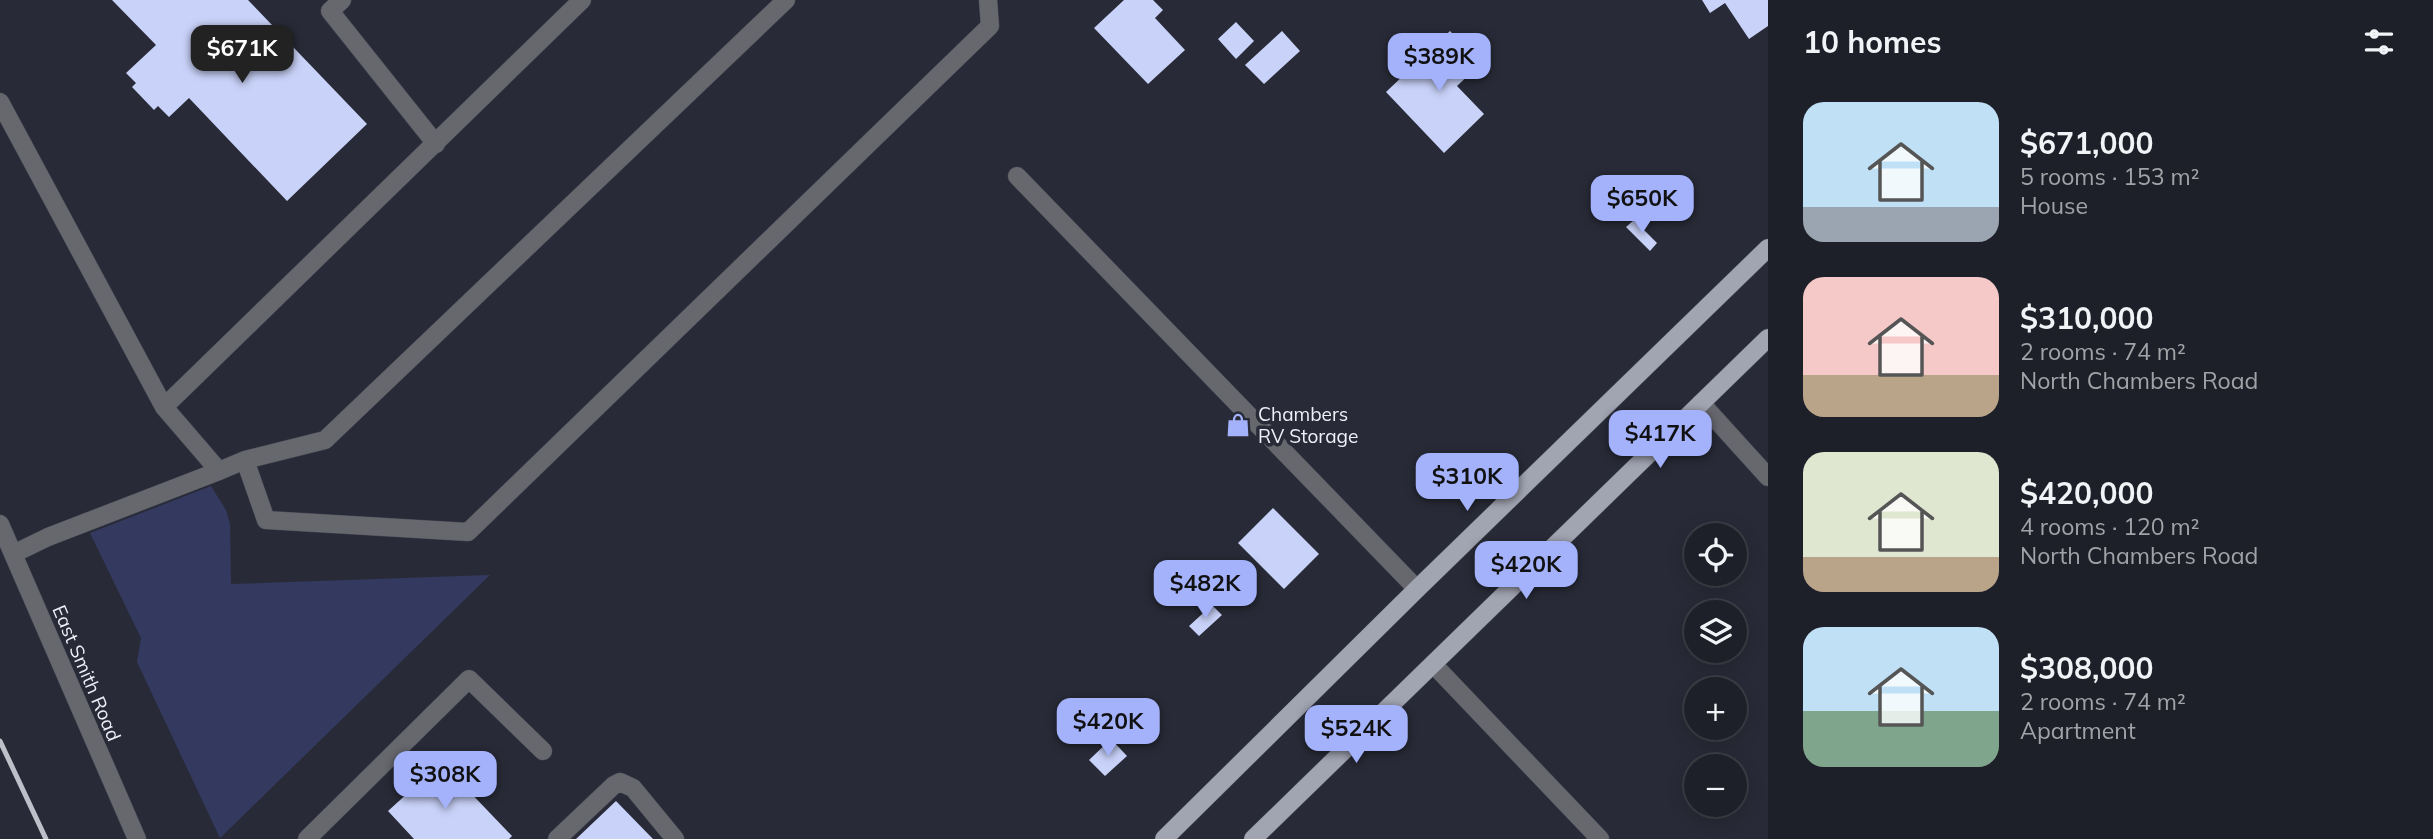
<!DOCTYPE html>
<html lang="en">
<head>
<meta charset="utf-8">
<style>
  body { margin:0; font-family:Mulish,sans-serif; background:#262831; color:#f1f3f6; height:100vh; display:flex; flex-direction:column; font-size:26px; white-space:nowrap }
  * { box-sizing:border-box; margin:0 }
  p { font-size:23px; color:#a1a3a8 }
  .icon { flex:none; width:38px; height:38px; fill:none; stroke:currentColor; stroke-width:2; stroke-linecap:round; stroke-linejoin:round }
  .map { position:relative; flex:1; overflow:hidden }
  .sheet { display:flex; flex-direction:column; background:#1e2029; width:665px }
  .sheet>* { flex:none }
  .tools { position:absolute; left:1684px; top:523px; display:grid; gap:14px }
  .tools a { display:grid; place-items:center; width:63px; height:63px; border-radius:50%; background:#1e2029; box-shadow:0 4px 18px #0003,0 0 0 2px #3c3e46; font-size:35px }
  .price { position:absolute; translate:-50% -60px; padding:0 16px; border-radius:14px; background:#a4b2fc; color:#111; font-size:23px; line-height:46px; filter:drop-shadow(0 2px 4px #0008) }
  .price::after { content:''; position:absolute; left:50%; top:42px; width:21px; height:16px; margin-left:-10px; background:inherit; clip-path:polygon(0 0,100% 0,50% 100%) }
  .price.active { background:#222; color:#fff }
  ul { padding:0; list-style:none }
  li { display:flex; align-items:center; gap:21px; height:175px; padding:0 35px }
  li span { display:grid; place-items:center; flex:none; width:196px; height:140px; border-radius:21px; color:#555 }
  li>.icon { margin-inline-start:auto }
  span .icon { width:84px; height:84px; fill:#fffc; stroke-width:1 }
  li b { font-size:30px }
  h2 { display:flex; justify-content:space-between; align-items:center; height:84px; padding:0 35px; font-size:30px }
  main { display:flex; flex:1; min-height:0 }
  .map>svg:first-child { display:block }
  .green { fill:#343a5f }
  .building { fill:#c9d2f9 }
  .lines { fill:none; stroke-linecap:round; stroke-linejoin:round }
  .minor-casing { stroke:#444752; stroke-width:19 }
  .major-casing { stroke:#444752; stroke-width:19 }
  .minor { stroke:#66686e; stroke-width:18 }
  .major { stroke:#a1a4b1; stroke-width:18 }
  .rail { stroke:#bec0c9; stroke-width:5 }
  .labels { text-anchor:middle; stroke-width:7; stroke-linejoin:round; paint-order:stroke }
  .poi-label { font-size:19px; fill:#eef0f8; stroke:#282b37; text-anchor:start }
  .street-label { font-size:19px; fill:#eef0f8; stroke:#282b37 }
</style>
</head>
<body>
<main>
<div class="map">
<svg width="1768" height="839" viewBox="0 0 1768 839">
  <rect width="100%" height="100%" fill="#282b37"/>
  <path class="green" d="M 211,486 L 226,510 L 230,524 L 231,584 L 490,575 L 220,838 L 137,662 L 141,638 L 90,533 Z"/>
  <path class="building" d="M 112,0 L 248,0 L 367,124 L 287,201 L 189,98 L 169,117 L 158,106 L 154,110 L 132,87 L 136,83 L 126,73 L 156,45 Z
    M 1124,0 L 1153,0 L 1163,10 L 1155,18 L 1185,50 L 1148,84 L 1094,28 Z
    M 1702,0 L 1768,0 L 1768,26 L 1749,39 L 1725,3 L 1710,13 Z
    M 1236,22 L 1254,41 L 1236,59 L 1218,39 Z
    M 1282,31 L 1300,51 L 1264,84 L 1245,65 Z
    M 1450,31 L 1467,49 L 1462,54 L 1475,69 L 1457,86 L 1484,114 L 1444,153 L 1386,92 Z
    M 1634,220 L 1657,243 L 1650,251 L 1626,227 Z
    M 1273,508 L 1319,554 L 1284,589 L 1238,543 Z
    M 1212,605 L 1222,615 L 1199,636 L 1189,626 Z
    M 1111,739 L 1127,756 L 1105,776 L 1089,760 Z
    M 443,764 L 512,836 L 509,839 L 414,839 L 388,811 L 410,791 L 406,787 L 419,775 L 425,781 Z
    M 616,801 L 653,839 L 576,839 Z"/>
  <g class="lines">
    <g class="minor-casing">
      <path id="minor" d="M 342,0 L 330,11 L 436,144
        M 0,102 L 164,407 L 219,471 L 48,537 L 13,554
        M 1017,176 L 1417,589
        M 1701,403 L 1768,477
        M 164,407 L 582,0
        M 245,460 L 266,520 L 468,532 L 990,26 L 988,0
        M 219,471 L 245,460 L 325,440 L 786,0
        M 0,524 L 137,839
        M 1433,664 L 1600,839
        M 307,839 L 469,679 L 543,751
        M 557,839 L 614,785 L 620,782 L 633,788 L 675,839"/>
    </g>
    <g class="major-casing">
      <path id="major" d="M 1164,839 L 1417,589 L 1768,248
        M 1253,839 L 1768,338"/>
    </g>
    <use href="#minor" class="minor"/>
    <use href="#major" class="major"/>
    <path class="rail" d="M 0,741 L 46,839"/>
  </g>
  <defs>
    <g id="shop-bare" transform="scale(1.89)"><path d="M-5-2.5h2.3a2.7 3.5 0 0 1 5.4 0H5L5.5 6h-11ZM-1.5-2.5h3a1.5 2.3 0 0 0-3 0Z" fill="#a4b2fc" stroke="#282b37" stroke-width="2.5" paint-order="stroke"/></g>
  </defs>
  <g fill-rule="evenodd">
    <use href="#shop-bare" x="1238" y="425"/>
  </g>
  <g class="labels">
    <g class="poi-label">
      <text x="1258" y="421">Chambers<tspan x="1258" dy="22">RV Storage</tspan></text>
    </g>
    <g class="street-label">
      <text transform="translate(87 673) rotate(67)" y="7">East Smith Road</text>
    </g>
  </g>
</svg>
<div class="tools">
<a><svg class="icon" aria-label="locate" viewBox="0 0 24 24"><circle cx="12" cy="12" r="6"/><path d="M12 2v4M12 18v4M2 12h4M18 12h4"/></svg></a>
<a><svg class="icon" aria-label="layers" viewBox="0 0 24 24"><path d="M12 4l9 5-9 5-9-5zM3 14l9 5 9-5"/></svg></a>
<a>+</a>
<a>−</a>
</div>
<b class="price active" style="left:242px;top:85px">$671K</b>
<b class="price" style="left:1439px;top:93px">$389K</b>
<b class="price" style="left:1642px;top:235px">$650K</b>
<b class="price" style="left:1660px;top:470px">$417K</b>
<b class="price" style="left:1467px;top:513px">$310K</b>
<b class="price" style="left:1526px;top:601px">$420K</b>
<b class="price" style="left:1205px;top:620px">$482K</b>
<b class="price" style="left:1108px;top:758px">$420K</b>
<b class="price" style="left:1356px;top:765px">$524K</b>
<b class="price" style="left:445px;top:811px">$308K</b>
</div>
<section class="sheet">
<h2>10 homes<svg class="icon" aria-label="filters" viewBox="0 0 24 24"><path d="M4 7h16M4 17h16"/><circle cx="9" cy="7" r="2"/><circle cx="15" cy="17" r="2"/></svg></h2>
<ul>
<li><span style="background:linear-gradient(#bfe0f5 75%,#9aa5b1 0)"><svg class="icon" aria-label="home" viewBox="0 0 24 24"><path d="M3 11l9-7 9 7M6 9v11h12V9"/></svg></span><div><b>$671,000</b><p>5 rooms · 153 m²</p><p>House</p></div></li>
<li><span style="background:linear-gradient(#f6c9c9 70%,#b9a48a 0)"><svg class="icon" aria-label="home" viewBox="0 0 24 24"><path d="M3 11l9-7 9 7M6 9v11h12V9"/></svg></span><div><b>$310,000</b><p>2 rooms · 74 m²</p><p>North Chambers Road</p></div></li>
<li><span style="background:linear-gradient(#dfe7d0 75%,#b9a48a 0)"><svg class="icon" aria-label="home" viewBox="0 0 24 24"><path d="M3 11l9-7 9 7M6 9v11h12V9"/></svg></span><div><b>$420,000</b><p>4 rooms · 120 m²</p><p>North Chambers Road</p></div></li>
<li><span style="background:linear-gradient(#bfe0f5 60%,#7fa58c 0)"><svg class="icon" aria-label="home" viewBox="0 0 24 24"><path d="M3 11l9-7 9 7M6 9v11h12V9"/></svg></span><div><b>$308,000</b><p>2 rooms · 74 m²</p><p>Apartment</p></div></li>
</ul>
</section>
</main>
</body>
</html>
